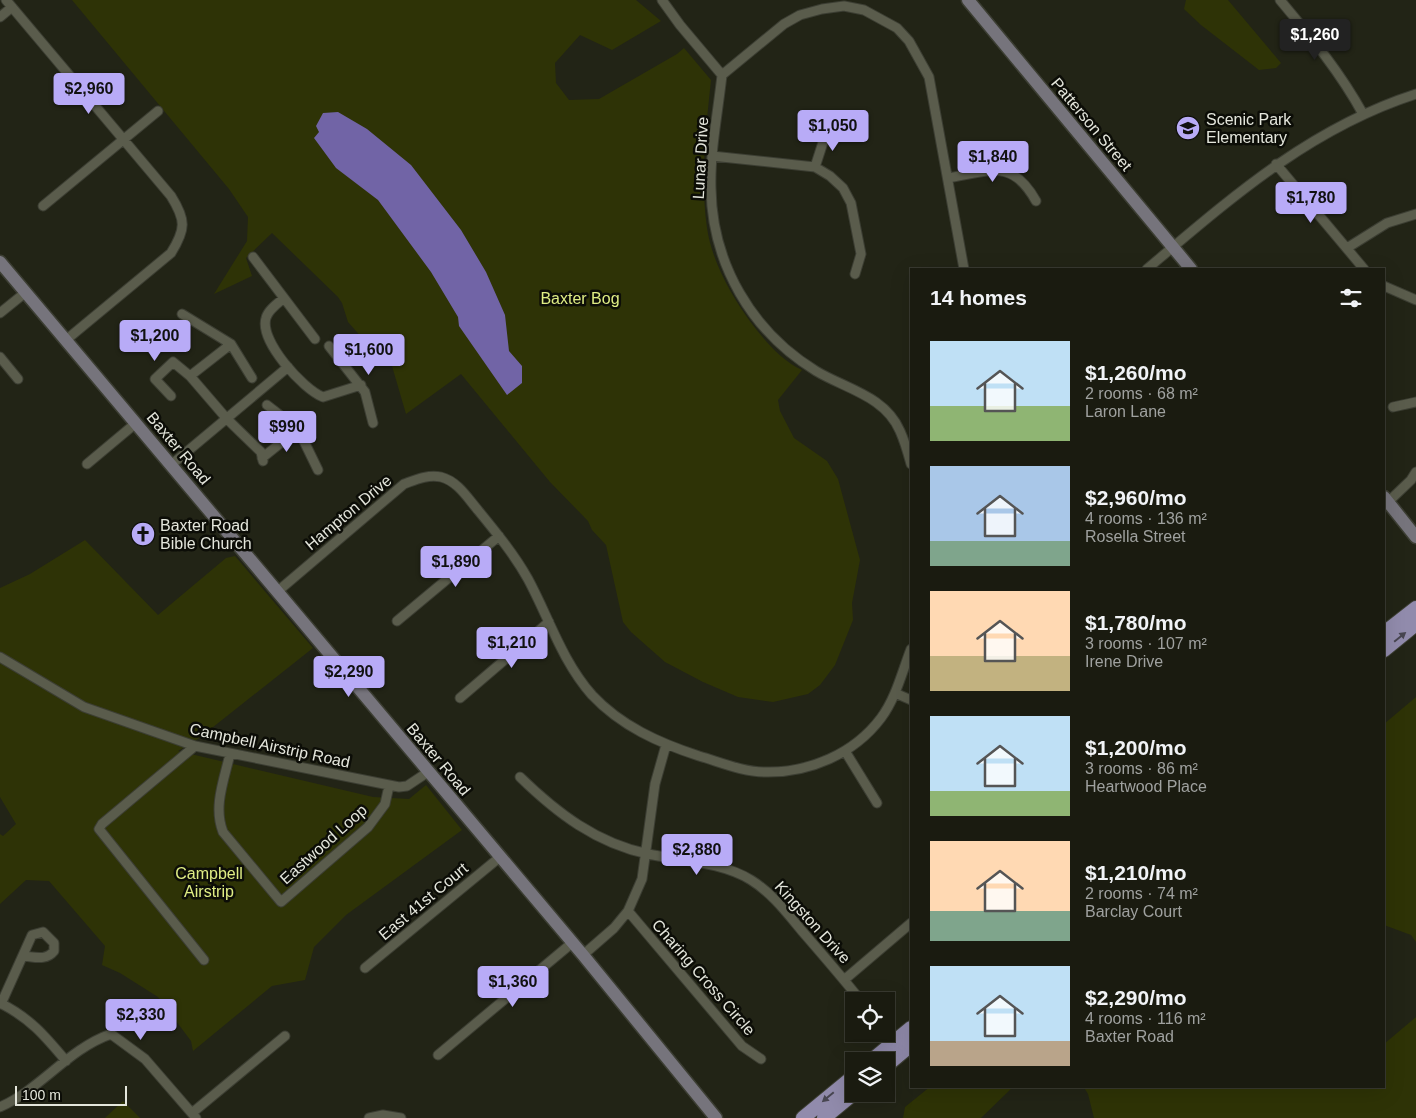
<!DOCTYPE html>
<html lang="en">
<head>
<meta charset="utf-8">
<style>
  body { margin:0; font-family:Arial,sans-serif; background:#232419; color:#f1f3f6; height:100vh; display:flex; flex-direction:column; font-size:19px; white-space:nowrap }
  * { box-sizing:border-box; margin:0 }
  p { font-size:16px; color:#9fa19f }
  .icon { flex:none; width:28px; height:28px; fill:none; stroke:currentColor; stroke-width:2; stroke-linecap:round; stroke-linejoin:round }
  .map { position:relative; flex:1; overflow:hidden }
  .side { position:absolute; left:910px; top:268px; width:475px; height:820px; display:flex; flex-direction:column; background:#1a1b10; border-radius:0px; box-shadow:0 5px 20px #0002,0 0 0 1px #383930 }
  .side>* { flex:none }
  .controls { position:absolute; left:845px; top:992px; display:grid; gap:10px }
  .controls a { display:grid; place-items:center; width:50px; height:50px; border-radius:0px; background:#1a1b10; box-shadow:0 5px 20px #0002,0 0 0 1px #383930; font-size:25px }
  .scale { position:absolute; left:15px; bottom:12px; width:112px; box-sizing:border-box; padding-left:5px; border:2px solid #e4e6dc; border-top:0; font-size:14px; line-height:18px; white-space:nowrap; color:#e4e6dc; -webkit-text-stroke:4px #0c0d07; paint-order:stroke }
  .price { position:absolute; translate:-50% -42px; padding:0 11px; border-radius:5px; background:#b8abf7; color:#111; font-size:16px; line-height:32px; filter:drop-shadow(0 1px 2px #0008) }
  .price::after { content:''; position:absolute; left:50%; top:30px; width:15px; height:11px; margin-left:-8px; background:inherit; clip-path:polygon(0 0,100% 0,50% 100%) }
  .price.current { background:#222; color:#fff }
  ul { padding:0; list-style:none }
  li { display:flex; align-items:center; gap:15px; height:125px; padding:0 20px }
  li span { display:grid; place-items:center; flex:none; width:140px; height:100px; border-radius:0px; color:#555 }
  li>.icon { margin-inline-start:auto }
  span .icon { width:60px; height:60px; fill:#fffc; stroke-width:1 }
  li b { font-size:21px }
  h2 { display:flex; justify-content:space-between; align-items:center; height:60px; padding:0 20px; font-size:21px }
  .map>svg:first-child { display:block }
  .green { fill:#2e3306 }
  .water { fill:#7164a6 }
  .lines { fill:none; stroke-linecap:round; stroke-linejoin:round }
  .street-casing { stroke:#3c3e33; stroke-width:11 }
  .secondary-casing { stroke:#3c3e33; stroke-width:15 }
  .primary-casing { stroke:#3c3e33; stroke-width:16 }
  .street { stroke:#5a5c4c; stroke-width:9 }
  .secondary { stroke:#76747c; stroke-width:12 }
  .primary { stroke:#918bac; stroke-width:14 }
  .oneway { fill:#484651 }
  .labels { text-anchor:middle; stroke-width:5; stroke-linejoin:round; paint-order:stroke }
  .poi-label { font-size:16px; fill:#e4e6dc; stroke:#0c0d07; text-anchor:start }
  .street-label { font-size:16px; fill:#e4e6dc; stroke:#0c0d07 }
  .park-label { font-size:16px; fill:#dfed84; stroke:#0c0d07 }
</style>
</head>
<body>
<div class="map">
<svg width="1416" height="1118" viewBox="0 0 1416 1118">
  <rect width="100%" height="100%" fill="#222416"/>
  <path class="green" d="M 72,0 L 636,0 L 661,21 L 612,50 L 580,35 L 555,63 L 556,83 L 569,100 L 599,99 L 677,54 L 684,48 L 711,80 C 706,128 700,179 707,228 C 712,262 732,297 752,324 C 766,342 781,360 802,370 L 778,400 L 780,411 L 794,438 L 827,461 L 838,479 L 860,560 L 852,603 L 853,620 L 835,665 L 820,685 L 808,694 L 773,702 L 738,697 L 703,682 L 665,662 L 631,632 L 623,622 L 606,545 L 592,530 L 588,521 L 550,482 L 461,374 L 406,414 L 392,366 L 389,362 L 385,364 L 348,322 L 342,303 L 338,297 L 272,233 L 246,258 L 252,276 L 214,294 L 247,241 L 248,217 L 229,189 Z
    M 1186,0 L 1228,0 L 1281,63 L 1276,68 L 1259,70 L 1201,25 L 1184,9 Z
    M 85,540 L 158,615 L 226,558 L 235,556 L 313,648 L 198,739 L 178,751 L 373,797 L 409,799 L 426,785 L 462,830 L 346,915 L 314,947 L 305,980 L 272,986 L 193,1051 L 191,1041 L 158,997 L 120,973 L 102,965 L 105,946 L 49,881 L 26,880 L 0,904 L 0,834 L 3,836 L 16,824 L 0,797 L 0,588 L 30,574 Z
    M 1416,697 L 1416,942 L 1411,935 L 1384,925 L 1384,724 Z
    M 1416,1017 L 1416,1118 L 1094,1118 L 1088,1094 L 1083,1086 L 1384,1086 L 1384,1044 Z
    M 931,1086 L 1014,1086 L 981,1118 L 903,1118 L 905,1107 Z
    M 123,1101 L 140,1118 L 105,1118 L 107,1116 Z"/>
  <path class="water" d="M 338,112 L 367,129 L 411,165 L 461,230 L 486,272 L 505,315 L 509,351 L 522,366 L 522,383 L 507,395 L 459,326 L 458,317 L 431,272 L 378,200 L 336,168 L 314,138 L 319,132 L 316,126 L 323,113 Z"/>
  <g class="lines">
    <g class="street-casing">
      <path id="street" d="M 6,0 L 171,196 C 186,220 186,229 171,253 L 66,340
        M 662,0 L 680,25 L 722,75 C 718,112 710,151 711,188 C 712,264 752,332 816,371 C 846,389 885,396 900,431 C 905,442 908,453 911,464
        M 1280,0 C 1311,37 1340,72 1363,114
        M 0,17 L 12,7
        M 722,75 L 784,24 L 800,15 L 822,9 L 844,6 L 864,10 L 897,28 L 909,41 L 929,77 L 964,269
        M 712,156 L 815,167 L 830,176 L 843,188 L 851,203 L 861,254 L 855,274
        M 1276,164 L 1364,269
        M 815,167 L 827,130
        M 948,178 C 990,171 1012,158 1036,201
        M 43,206 L 158,111
        M 1347,248 L 1387,223 L 1416,214
        M 253,257 L 315,339
        M 1147,269 C 1231,198 1310,128 1416,94
        M 1384,286 L 1416,300
        M 284,298 C 278,303 268,310 266,318 C 259,341 303,389 323,397 L 361,385
        M 0,313 L 26,292
        M 182,314 L 231,344 L 252,378
        M 329,346 L 365,392 L 373,423
        M 0,357 L 18,379
        M 190,376 L 231,344
        M 171,396 L 155,379 L 173,362 L 190,376 L 227,419 L 261,452 L 263,461
        M 267,405 L 298,429 L 318,470
        M 1393,407 L 1416,402
        M 262,458 L 298,429
        M 87,464 L 136,423
        M 171,465 L 288,367
        M 1388,502 L 1411,480 L 1416,472
        M 278,591 L 404,484 C 415,480 428,474 441,477 C 457,481 467,497 477,509 C 495,531 514,554 528,579 C 549,618 562,661 592,695 C 621,726 659,743 699,756 C 720,762 743,772 765,772 C 809,773 854,754 881,718 C 896,698 902,672 911,649
        M 397,621 L 499,536
        M 0,657 L 84,707 L 195,746 L 399,787 L 407,786 L 428,772
        M 895,693 L 911,700
        M 460,698 L 549,622
        M 195,746 L 102,824 L 99,829 L 204,960
        M 845,751 L 877,803
        M 230,754 C 224,780 213,807 223,832 L 281,902 L 368,827 L 385,804 L 389,786
        M 520,777 C 557,813 596,843 648,854 C 682,861 722,862 751,880 C 772,893 787,913 802,931 C 822,954 842,977 861,1001
        M 628,911 L 742,1046 L 761,1059
        M 583,955 L 614,928 L 628,911 L 642,879 L 655,784 L 666,745
        M 365,968 L 500,857
        M 844,980 L 911,923
        M 0,1003 C 30,1018 45,1036 66,1061
        M 1,1004 L 32,935 L 43,932 L 54,943 L 54,951 C 46,961 35,957 23,956
        M 886,1032 L 897,1045
        M 438,1055 L 572,943
        M 0,1107 C 41,1089 68,1049 111,1034 L 145,1059 L 196,1118
        M 192,1113 L 285,1036
        M 369,1118 L 383,1115 L 401,1118"/>
    </g>
    <g class="secondary-casing">
      <path id="secondary" d="M 968,0 L 1191,269
        M 0,262 L 583,955 L 716,1118
        M 1384,497 L 1416,537"/>
    </g>
    <g class="primary-casing">
      <path id="primary" d="M 1384,633 L 1416,608
        M 1384,650 L 1416,624
        M 871,1061 L 911,1028
        M 886,1066 L 911,1045
        M 803,1118 L 854,1076
        M 824,1118 L 854,1093"/>
    </g>
    <use href="#street" class="street"/>
    <use href="#secondary" class="secondary"/>
    <use href="#primary" class="primary"/>
  </g>
  <defs><path id="oneway-solid" d="M-6-.8H1V-3.2L6.5 0L1 3.2V.8H-6Z" transform="scale(1.25)"/></defs>
  <g class="oneway">
    <use href="#oneway-solid" transform="translate(1400 637) rotate(-39)"/>
    <use href="#oneway-solid" transform="translate(828 1097) rotate(140)"/>
  </g>
  <defs>
    <g id="school-disc" transform="scale(1.25)"><circle r="9.5" fill="#b8abf7" stroke="#0c0d07"/><path d="M0-5L7-2L0 1L-7-2ZM-4 1L0 2.5L4 1V4Q0 6-4 4Z" fill="#111"/></g>
    <g id="church-disc" transform="scale(1.25)"><circle r="9.5" fill="#b8abf7" stroke="#0c0d07"/><path d="M-1.2-6h2.4v3.5h3.3v2.4h-3.3V6h-2.4V-.1h-3.3v-2.4h3.3Z" fill="#111"/></g>
  </defs>
  <g fill-rule="evenodd">
    <use href="#school-disc" x="1188" y="128"/>
    <use href="#church-disc" x="143" y="534"/>
  </g>
  <g class="labels">
    <g class="poi-label">
      <text x="1206" y="125">Scenic Park<tspan x="1206" dy="18">Elementary</tspan></text>
      <text x="160" y="531">Baxter Road<tspan x="160" dy="18">Bible Church</tspan></text>
    </g>
    <g class="street-label">
      <text transform="translate(1092 124) rotate(50)" y="6">Patterson Street</text>
      <text transform="translate(700 158) rotate(-87)" y="6">Lunar Drive</text>
      <text transform="translate(179 448) rotate(50)" y="6">Baxter Road</text>
      <text transform="translate(348 512) rotate(-40)" y="6">Hampton Drive</text>
      <text transform="translate(270 745) rotate(12)" y="6">Campbell Airstrip Road</text>
      <text transform="translate(439 759) rotate(50)" y="6">Baxter Road</text>
      <text transform="translate(323 844) rotate(-42)" y="6">Eastwood Loop</text>
      <text transform="translate(423 901) rotate(-40)" y="6">East 41st Court</text>
      <text transform="translate(813 922) rotate(48)" y="6">Kingston Drive</text>
      <text transform="translate(704 977) rotate(49)" y="6">Charing Cross Circle</text>
    </g>
    <g class="park-label">
      <text x="580" y="304">Baxter Bog</text>
      <text x="209" y="879">Campbell<tspan x="209" dy="18">Airstrip</tspan></text>
    </g>
  </g>
</svg>
<div class="controls">
<a><svg class="icon" aria-label="locate" viewBox="0 0 24 24"><circle cx="12" cy="12" r="6"/><path d="M12 2v4M12 18v4M2 12h4M18 12h4"/></svg></a>
<a><svg class="icon" aria-label="layers" viewBox="0 0 24 24"><path d="M12 4l9 5-9 5-9-5zM3 14l9 5 9-5"/></svg></a>
</div>
<div class="scale">100 m</div>
<b class="price current" style="left:1315px;top:61px">$1,260</b>
<b class="price" style="left:89px;top:115px">$2,960</b>
<b class="price" style="left:833px;top:152px">$1,050</b>
<b class="price" style="left:993px;top:183px">$1,840</b>
<b class="price" style="left:1311px;top:224px">$1,780</b>
<b class="price" style="left:155px;top:362px">$1,200</b>
<b class="price" style="left:369px;top:376px">$1,600</b>
<b class="price" style="left:287px;top:453px">$990</b>
<b class="price" style="left:456px;top:588px">$1,890</b>
<b class="price" style="left:512px;top:669px">$1,210</b>
<b class="price" style="left:349px;top:698px">$2,290</b>
<b class="price" style="left:697px;top:876px">$2,880</b>
<b class="price" style="left:513px;top:1008px">$1,360</b>
<b class="price" style="left:141px;top:1041px">$2,330</b>
<section class="side">
<h2>14 homes<svg class="icon" aria-label="filters" viewBox="0 0 24 24"><path d="M4 7h16M4 17h16"/><circle cx="9" cy="7" r="2"/><circle cx="15" cy="17" r="2"/></svg></h2>
<ul>
<li><span style="background:linear-gradient(#bfe0f5 65%,#8fb573 0)"><svg class="icon" aria-label="home" viewBox="0 0 24 24"><path d="M3 11l9-7 9 7M6 9v11h12V9"/></svg></span><div><b>$1,260/mo</b><p>2 rooms · 68 m²</p><p>Laron Lane</p></div></li>
<li><span style="background:linear-gradient(#a9c7e8 75%,#7fa58c 0)"><svg class="icon" aria-label="home" viewBox="0 0 24 24"><path d="M3 11l9-7 9 7M6 9v11h12V9"/></svg></span><div><b>$2,960/mo</b><p>4 rooms · 136 m²</p><p>Rosella Street</p></div></li>
<li><span style="background:linear-gradient(#ffd9b3 65%,#c2b280 0)"><svg class="icon" aria-label="home" viewBox="0 0 24 24"><path d="M3 11l9-7 9 7M6 9v11h12V9"/></svg></span><div><b>$1,780/mo</b><p>3 rooms · 107 m²</p><p>Irene Drive</p></div></li>
<li><span style="background:linear-gradient(#bfe0f5 75%,#8fb573 0)"><svg class="icon" aria-label="home" viewBox="0 0 24 24"><path d="M3 11l9-7 9 7M6 9v11h12V9"/></svg></span><div><b>$1,200/mo</b><p>3 rooms · 86 m²</p><p>Heartwood Place</p></div></li>
<li><span style="background:linear-gradient(#ffd9b3 70%,#7fa58c 0)"><svg class="icon" aria-label="home" viewBox="0 0 24 24"><path d="M3 11l9-7 9 7M6 9v11h12V9"/></svg></span><div><b>$1,210/mo</b><p>2 rooms · 74 m²</p><p>Barclay Court</p></div></li>
<li><span style="background:linear-gradient(#bfe0f5 75%,#b9a48a 0)"><svg class="icon" aria-label="home" viewBox="0 0 24 24"><path d="M3 11l9-7 9 7M6 9v11h12V9"/></svg></span><div><b>$2,290/mo</b><p>4 rooms · 116 m²</p><p>Baxter Road</p></div></li>
</ul>
</section>
</div>
</body>
</html>
